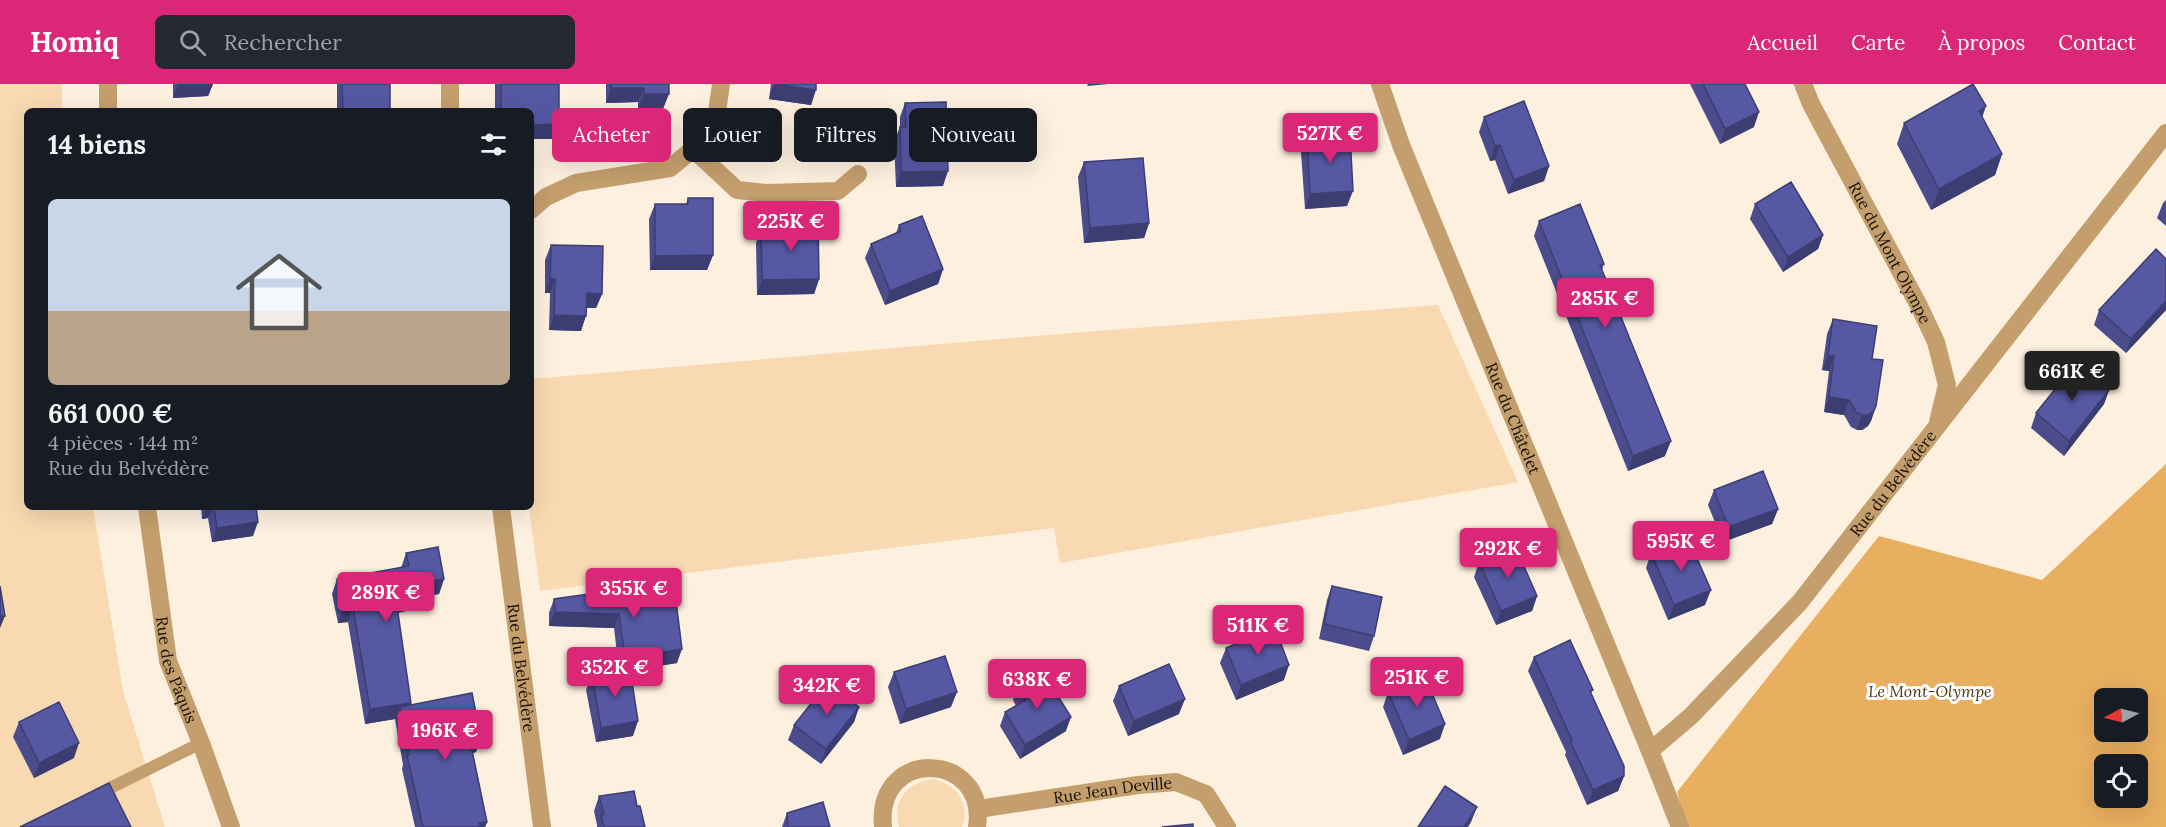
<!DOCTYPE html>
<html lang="fr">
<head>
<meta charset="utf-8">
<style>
  body { margin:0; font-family:Lora,serif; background:#242831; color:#f1f3f6; height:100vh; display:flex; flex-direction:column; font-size:22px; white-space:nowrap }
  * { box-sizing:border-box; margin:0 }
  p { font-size:20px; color:#9ea1a6 }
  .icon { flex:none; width:33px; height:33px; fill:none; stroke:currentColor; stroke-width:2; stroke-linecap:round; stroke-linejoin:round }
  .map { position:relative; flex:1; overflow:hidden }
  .drawer { position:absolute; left:24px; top:24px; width:510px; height:402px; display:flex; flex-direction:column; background:#171b24; border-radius:9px; box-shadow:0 6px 24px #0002 }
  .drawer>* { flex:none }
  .top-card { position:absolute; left:552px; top:24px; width:570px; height:54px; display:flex; gap:12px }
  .needle { width:39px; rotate:263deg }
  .tools { position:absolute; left:2094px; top:604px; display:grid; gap:12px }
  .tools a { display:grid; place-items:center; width:54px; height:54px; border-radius:9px; background:#171b24; box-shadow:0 6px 24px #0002; font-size:30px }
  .price { position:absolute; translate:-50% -51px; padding:0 14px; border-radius:6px; background:#db2777; color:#fff; font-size:20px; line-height:39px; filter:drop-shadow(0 2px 3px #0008) }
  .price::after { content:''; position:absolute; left:50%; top:36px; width:18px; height:14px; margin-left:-9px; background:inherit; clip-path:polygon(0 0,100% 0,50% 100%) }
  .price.selected { background:#222; color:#fff }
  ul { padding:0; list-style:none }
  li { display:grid; align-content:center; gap:12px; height:318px; padding:0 24px }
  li+li { border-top:2px solid #363941 }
  li span { display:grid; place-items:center; height:186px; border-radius:9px; color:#555 }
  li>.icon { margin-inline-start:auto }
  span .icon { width:108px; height:108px; fill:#fffc; stroke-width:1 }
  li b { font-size:26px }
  h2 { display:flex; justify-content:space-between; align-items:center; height:72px; padding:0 24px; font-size:26px }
  .pill { padding:0 21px; border-radius:9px; background:#171b24; box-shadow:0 6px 24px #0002; font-size:21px; line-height:54px }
  .pill.selected { background:#db2777; color:#fff }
  header { display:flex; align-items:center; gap:36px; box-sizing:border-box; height:84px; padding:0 30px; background:#db2777; color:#fff }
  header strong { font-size:28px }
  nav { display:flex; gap:33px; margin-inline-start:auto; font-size:21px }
  .search { width:420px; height:54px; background:#242831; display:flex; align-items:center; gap:15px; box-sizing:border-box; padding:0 21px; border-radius:9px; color:#9ea1a6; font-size:22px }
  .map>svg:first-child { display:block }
  .green { fill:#f8d9b1 }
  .forest { fill:#e9af60; fill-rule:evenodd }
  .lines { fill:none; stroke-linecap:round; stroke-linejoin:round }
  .lane { stroke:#c49f6d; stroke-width:12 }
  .street { stroke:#c49f6d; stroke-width:18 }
  .wall { fill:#4a4c8c }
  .shaded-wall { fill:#3c3e72 }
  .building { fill:#5658a3; stroke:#3c3e72; stroke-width:1.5 }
  .labels { text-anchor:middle; stroke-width:6; stroke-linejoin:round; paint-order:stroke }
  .street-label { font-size:16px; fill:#181007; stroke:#fff }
  .park-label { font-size:16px; font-style:italic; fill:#4a3310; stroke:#fff }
</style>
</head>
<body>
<header>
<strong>Homiq</strong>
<div class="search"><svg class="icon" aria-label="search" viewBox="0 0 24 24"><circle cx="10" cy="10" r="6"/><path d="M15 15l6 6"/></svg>Rechercher</div>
<nav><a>Accueil</a><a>Carte</a><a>À propos</a><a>Contact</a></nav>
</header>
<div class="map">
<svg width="2166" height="743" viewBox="0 0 2166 743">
  <rect width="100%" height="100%" fill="#fdf0df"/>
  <path class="green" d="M 0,0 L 62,0 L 62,27 L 27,27 L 27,423 L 93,423 L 123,607 L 165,743 L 0,743 Z
    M 1438,221 L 1518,398 L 1060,479 L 1054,444 L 540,507 L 529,423 L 531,423 L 531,295 L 1083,248 Z
    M 934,695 C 956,701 971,719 962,743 L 899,743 C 892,717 907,698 934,695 Z"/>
  <path class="forest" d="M 2166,380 L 2166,743 L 1686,743 L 1677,708 L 1879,452 L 2042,496 ZM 2104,615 L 2138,615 L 2138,648 L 2104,648 ZM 2104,681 L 2138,681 L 2138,714 L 2104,714 Z"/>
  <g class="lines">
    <path class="lane" d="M 98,710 L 201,659"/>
    <g class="street">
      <path d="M 108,0 L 108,27"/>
      <path id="s1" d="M 1380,0 L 1401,61 L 1650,667"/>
      <path id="s2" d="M 1803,0 L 1811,20 L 1919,222 L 1936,258 L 1947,301 L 1938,338"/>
      <path d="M 450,27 L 450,0"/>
      <path d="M 693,65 L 737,106 L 766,109 L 838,107 L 858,90"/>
      <path d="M 531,126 L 546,113 L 576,99 L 670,84 L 693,65 L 716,35 L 721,0"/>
      <path id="s3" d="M 147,423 L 168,577 L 201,659 L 231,743"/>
      <path id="s4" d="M 501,423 L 542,743"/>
      <path id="s5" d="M 978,725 L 1138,701 L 1176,698 L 1206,710 L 1227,743"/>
      <path d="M 883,743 C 875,662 988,667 977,743"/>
      <path id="s6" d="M 1680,743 L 1650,667 L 1691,632 L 1800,518 L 2166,49"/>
    </g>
  </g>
  <path class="wall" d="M 173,0 L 213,0 L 208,12 L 173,14 Z
    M 337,0 L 390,0 L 390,27 L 337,27 Z
    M 495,0 L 559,0 L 559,40 L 553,55 L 531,55 L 531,27 L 495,27 Z
    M 606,0 L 669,0 L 663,25 L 638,25 L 638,18 L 606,19 Z
    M 771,0 L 816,0 L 811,21 L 769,15 Z
    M 1690,0 L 1745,0 L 1754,43 L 1720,60 Z
    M 905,19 L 943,102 L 896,103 L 894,57 L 900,43 L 900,33 Z
    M 1484,33 L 1549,82 L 1544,97 L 1508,110 L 1495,76 L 1490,77 L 1479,48 Z
    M 1904,39 L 2002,70 L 1995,91 L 1931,126 L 1897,60 Z
    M 1307,53 L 1347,122 L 1305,125 L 1301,68 Z
    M 1084,78 L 1149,139 L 1144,154 L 1084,159 L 1078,93 Z
    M 688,114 L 713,171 L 707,186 L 650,186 L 649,135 L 655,120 L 686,120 Z
    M 2166,116 L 2166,142 L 2157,134 L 2163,119 Z
    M 1755,120 L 1823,151 L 1818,165 L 1783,188 L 1750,135 Z
    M 1539,137 L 1604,180 L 1602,186 L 1665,372 L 1628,387 L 1534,152 Z
    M 794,138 L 819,195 L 814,210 L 757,211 L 756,159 L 761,144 L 791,144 Z
    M 899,141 L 943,185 L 938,200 L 885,221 L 865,174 L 871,160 L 896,149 Z
    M 551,161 L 602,210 L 596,224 L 587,224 L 581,247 L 549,246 L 550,209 L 545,209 L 545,176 Z
    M 2166,175 L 2166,226 L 2126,269 L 2094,241 L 2099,226 Z
    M 1833,235 L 1872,275 L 1876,322 L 1871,337 L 1868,342 L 1862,346 L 1857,346 L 1851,343 L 1844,331 L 1824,328 L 1829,287 L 1822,286 L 1827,250 Z
    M 2109,306 L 2104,320 L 2064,372 L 2031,344 L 2036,329 Z
    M 1714,406 L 1778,425 L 1772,440 L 1723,458 L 1708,421 Z
    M 201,423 L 256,423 L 253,452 L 212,458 L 208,434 L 202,435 Z
    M 406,469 L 444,495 L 439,510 L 414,514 L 410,526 L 398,529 L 411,621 L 481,654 L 476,668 L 473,669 L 487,738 L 485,743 L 415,743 L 402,685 L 403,681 L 395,635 L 365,640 L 348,538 L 338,539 L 332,510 L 337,495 L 401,484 Z
    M 1651,469 L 1705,521 L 1668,536 L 1646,484 Z
    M 1479,478 L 1537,512 L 1532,527 L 1496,541 L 1474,493 Z
    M 1332,502 L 1374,552 L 1369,567 L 1319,555 L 1327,516 Z
    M 554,515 L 626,518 L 677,579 L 630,587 L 633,652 L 596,658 L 586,606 L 592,591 L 619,586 L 614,544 L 549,542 L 549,529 Z
    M 1226,564 L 1284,596 L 1236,616 L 1220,579 Z
    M 1534,573 L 1593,606 L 1591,609 L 1624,692 L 1618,707 L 1587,721 L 1565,671 L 1566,668 L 1528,587 Z
    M 894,588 L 951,623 L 900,640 L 888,603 Z
    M 1119,602 L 1179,630 L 1128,652 L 1113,617 Z
    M 1018,603 L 1066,647 L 1020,675 L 1000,642 L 1005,628 L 1016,622 L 1013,616 Z
    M 1388,608 L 1440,655 L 1403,671 L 1383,623 Z
    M 859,623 L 854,638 L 821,680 L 788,656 L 794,641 Z
    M 19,638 L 74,674 L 34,694 L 13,653 Z
    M 599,712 L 637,722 L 645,743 L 597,743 L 597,741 L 594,727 Z
    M 787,729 L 830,743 L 782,743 Z"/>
  <path class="shaded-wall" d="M 178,0 L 213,0 L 208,12 L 173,14 Z
    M 774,0 L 816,6 L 811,21 L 769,15 Z
    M 1088,0 L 1109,0 L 1087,2 Z
    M 611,4 L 644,4 L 638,18 L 606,19 Z
    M 644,10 L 669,10 L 663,25 L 638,25 Z
    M 1986,22 L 1979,43 L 1979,27 Z
    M 1759,28 L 1754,43 L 1720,60 L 1725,45 Z
    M 559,40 L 553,55 L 531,55 L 531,48 L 534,41 Z
    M 1500,61 L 1495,76 L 1490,77 L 1495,62 Z
    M 2002,70 L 1995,91 L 1931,126 L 1939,105 Z
    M 1549,82 L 1544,97 L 1508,110 L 1514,96 Z
    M 948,87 L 943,102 L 896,103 L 901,88 Z
    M 1353,107 L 1347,122 L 1305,125 L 1310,110 Z
    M 1149,139 L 1144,154 L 1084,159 L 1090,144 Z
    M 1823,151 L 1818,165 L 1783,188 L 1788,173 Z
    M 713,171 L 707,186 L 650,186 L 655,172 Z
    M 943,185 L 938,200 L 885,221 L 890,207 Z
    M 550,195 L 555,195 L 550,209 L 545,209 Z
    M 819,195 L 814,210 L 757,211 L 762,196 Z
    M 587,209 L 602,210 L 596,224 L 582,224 Z
    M 2166,217 L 2166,226 L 2126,269 L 2131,255 Z
    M 554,231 L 586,232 L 581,247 L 549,246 Z
    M 1828,272 L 1834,272 L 1829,287 L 1822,286 Z
    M 2109,306 L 2104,320 L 2064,372 L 2069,357 Z
    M 1829,313 L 1849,316 L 1844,331 L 1824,328 Z
    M 1876,322 L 1871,337 L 1868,342 L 1862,346 L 1857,346 L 1862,331 Z
    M 1671,357 L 1665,372 L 1628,387 L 1633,372 Z
    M 207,423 L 213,423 L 208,434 L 202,435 Z
    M 333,423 L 355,423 L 331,426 Z
    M 1778,425 L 1772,440 L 1723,458 L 1728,443 Z
    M 258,438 L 253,452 L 212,458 L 217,444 Z
    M 444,495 L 439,510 L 414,514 L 410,526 L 390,530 L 396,515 L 413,500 Z
    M 1711,506 L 1705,521 L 1668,536 L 1674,521 Z
    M 1537,512 L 1532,527 L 1496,541 L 1501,527 Z
    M 353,523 L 348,538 L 338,539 L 343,525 Z
    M 555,528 L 619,530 L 614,544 L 549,542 Z
    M 0,532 L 5,532 L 0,544 Z
    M 682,565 L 677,579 L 619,588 L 625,574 Z
    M 1289,581 L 1284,596 L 1236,616 L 1241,601 Z
    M 957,608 L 951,623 L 900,640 L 906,625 Z
    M 1185,615 L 1179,630 L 1128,652 L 1134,637 Z
    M 411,619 L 406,634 L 400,623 L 395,635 L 365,640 L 370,625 Z
    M 859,623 L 854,638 L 821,680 L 826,665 Z
    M 1071,633 L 1066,647 L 1020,675 L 1025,661 Z
    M 638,637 L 633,652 L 596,658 L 601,644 Z
    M 1445,640 L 1440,655 L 1403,671 L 1409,656 Z
    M 481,654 L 476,668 L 465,671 L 470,657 Z
    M 79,659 L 74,674 L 34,694 L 39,679 Z
    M 1624,692 L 1618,707 L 1587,721 L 1593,706 Z
    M 1477,723 L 1471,738 L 1468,743 L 1464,743 Z
    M 487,738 L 485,743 L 478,743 L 479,739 Z"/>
  <path class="building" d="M 342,0 L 390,0 L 390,27 L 343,27 Z
    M 501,0 L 559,0 L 559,40 L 534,41 L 533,35 L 531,35 L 531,27 L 501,27 Z
    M 611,0 L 669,0 L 669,10 L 644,10 L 644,4 L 611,4 Z
    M 774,0 L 816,0 L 816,6 Z
    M 1703,0 L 1745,0 L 1759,28 L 1725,45 Z
    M 1973,0 L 1986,22 L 1979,27 L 2002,70 L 1939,105 L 1904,39 Z
    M 1524,17 L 1549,82 L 1514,96 L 1500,61 L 1495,62 L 1484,33 Z
    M 946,18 L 948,87 L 901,88 L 900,43 L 906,43 L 905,19 Z
    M 1350,50 L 1353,107 L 1310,110 L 1307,53 Z
    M 1143,74 L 1149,139 L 1090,144 L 1084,78 Z
    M 1791,98 L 1823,151 L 1788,173 L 1755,120 Z
    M 688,114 L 713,114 L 713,171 L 655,172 L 655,120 L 688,120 Z
    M 1580,120 L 1604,180 L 1600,181 L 1671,357 L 1633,372 L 1539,137 Z
    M 922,132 L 943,185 L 890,207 L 871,160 L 901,147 L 899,141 Z
    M 818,137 L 819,195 L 762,196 L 761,144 L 794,144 L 794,138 Z
    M 551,161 L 603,162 L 602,210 L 587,209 L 586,232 L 554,231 L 555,195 L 550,195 Z
    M 2156,165 L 2166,175 L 2166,217 L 2131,255 L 2099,226 Z
    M 1833,235 L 1877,242 L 1872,275 L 1883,276 L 1876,322 L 1873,328 L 1868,331 L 1862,331 L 1856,328 L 1849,316 L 1829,313 L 1834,272 L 1828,272 Z
    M 2076,279 L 2109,306 L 2069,357 L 2036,329 Z
    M 1763,387 L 1778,425 L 1728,443 L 1714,406 Z
    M 214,423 L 256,423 L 258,438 L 217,444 Z
    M 1688,454 L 1711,506 L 1674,521 L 1651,469 Z
    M 1515,462 L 1537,512 L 1501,527 L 1479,478 Z
    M 438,463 L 444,495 L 413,500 L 415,512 L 396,515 L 411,619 L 370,625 L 353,523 L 343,525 L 337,495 L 409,482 L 406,469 Z
    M 0,502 L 5,532 L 0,532 Z
    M 1332,502 L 1382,513 L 1374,552 L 1324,540 Z
    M 624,505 L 626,518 L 675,509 L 682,565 L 625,574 L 619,530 L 555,528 L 554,515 Z
    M 1275,544 L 1289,581 L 1241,601 L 1226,564 Z
    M 1570,556 L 1593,606 L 1590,607 L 1624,682 L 1624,692 L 1593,706 L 1570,657 L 1572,656 L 1534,573 Z
    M 945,572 L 957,608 L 906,625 L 894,588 Z
    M 1169,580 L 1185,615 L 1134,637 L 1119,602 Z
    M 630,585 L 638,637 L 601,644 L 592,591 Z
    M 1043,588 L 1071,633 L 1025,661 L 1005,628 L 1026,616 L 1018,603 Z
    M 1425,593 L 1445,640 L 1409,656 L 1388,608 Z
    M 828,598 L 859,623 L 826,665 L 794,641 Z
    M 472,609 L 481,654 L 470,657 L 487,738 L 479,739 L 481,743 L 423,743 L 407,671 L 409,671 L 400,623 Z
    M 59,618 L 79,659 L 39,679 L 19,638 Z
    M 109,699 L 131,743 L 20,743 Z
    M 1445,702 L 1477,723 L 1464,743 L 1418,743 Z
    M 634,707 L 637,722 L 640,722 L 645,743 L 604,743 L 601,731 L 604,730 L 599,712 Z
    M 823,718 L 830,743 L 788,743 L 787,729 Z
    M 1193,740 L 1193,743 L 1162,743 Z"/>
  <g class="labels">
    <g class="street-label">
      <text dy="6" stroke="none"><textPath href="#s2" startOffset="190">Rue du Mont Olympe</textPath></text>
      <text dy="6" stroke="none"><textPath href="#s1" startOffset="360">Rue du Châtelet</textPath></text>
      <text dy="6" stroke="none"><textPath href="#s6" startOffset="444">Rue du Belvédère</textPath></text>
      <text dy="6" stroke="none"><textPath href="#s4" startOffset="162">Rue du Belvédère</textPath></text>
      <text dy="6" stroke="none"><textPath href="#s3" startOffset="166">Rue des Pâquis</textPath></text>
      <text dy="6" stroke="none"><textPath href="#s5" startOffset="136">Rue Jean Deville</textPath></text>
    </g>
    <g class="park-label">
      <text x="1930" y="613">Le Mont-Olympe</text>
    </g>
  </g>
</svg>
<div class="tools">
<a><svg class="needle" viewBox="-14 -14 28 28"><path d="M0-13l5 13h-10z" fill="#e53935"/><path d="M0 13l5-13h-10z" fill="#9ea1a6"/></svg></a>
<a><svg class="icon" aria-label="locate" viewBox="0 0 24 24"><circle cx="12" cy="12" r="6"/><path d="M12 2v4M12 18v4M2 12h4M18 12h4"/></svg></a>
</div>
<b class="price" style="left:1330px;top:80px">527K €</b>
<b class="price" style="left:791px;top:168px">225K €</b>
<b class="price" style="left:1605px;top:245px">285K €</b>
<b class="price selected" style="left:2072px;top:318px">661K €</b>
<b class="price" style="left:1681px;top:488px">595K €</b>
<b class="price" style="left:1508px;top:495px">292K €</b>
<b class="price" style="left:634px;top:535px">355K €</b>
<b class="price" style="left:386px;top:539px">289K €</b>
<b class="price" style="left:1258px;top:572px">511K €</b>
<b class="price" style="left:615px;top:614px">352K €</b>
<b class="price" style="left:1417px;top:624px">251K €</b>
<b class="price" style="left:1037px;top:626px">638K €</b>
<b class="price" style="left:827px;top:632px">342K €</b>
<b class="price" style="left:445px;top:677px">196K €</b>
<div class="top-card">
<a class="pill selected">Acheter</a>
<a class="pill">Louer</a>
<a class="pill">Filtres</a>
<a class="pill">Nouveau</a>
</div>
<section class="drawer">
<h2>14 biens<svg class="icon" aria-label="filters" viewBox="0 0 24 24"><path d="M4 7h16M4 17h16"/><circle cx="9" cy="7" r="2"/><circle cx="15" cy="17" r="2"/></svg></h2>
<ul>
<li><span style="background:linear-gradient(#c9d6e8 60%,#b9a48a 0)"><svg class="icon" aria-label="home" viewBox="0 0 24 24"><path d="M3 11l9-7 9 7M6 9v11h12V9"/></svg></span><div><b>661 000 €</b><p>4 pièces · 144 m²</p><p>Rue du Belvédère</p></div></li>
</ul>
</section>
</div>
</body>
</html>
